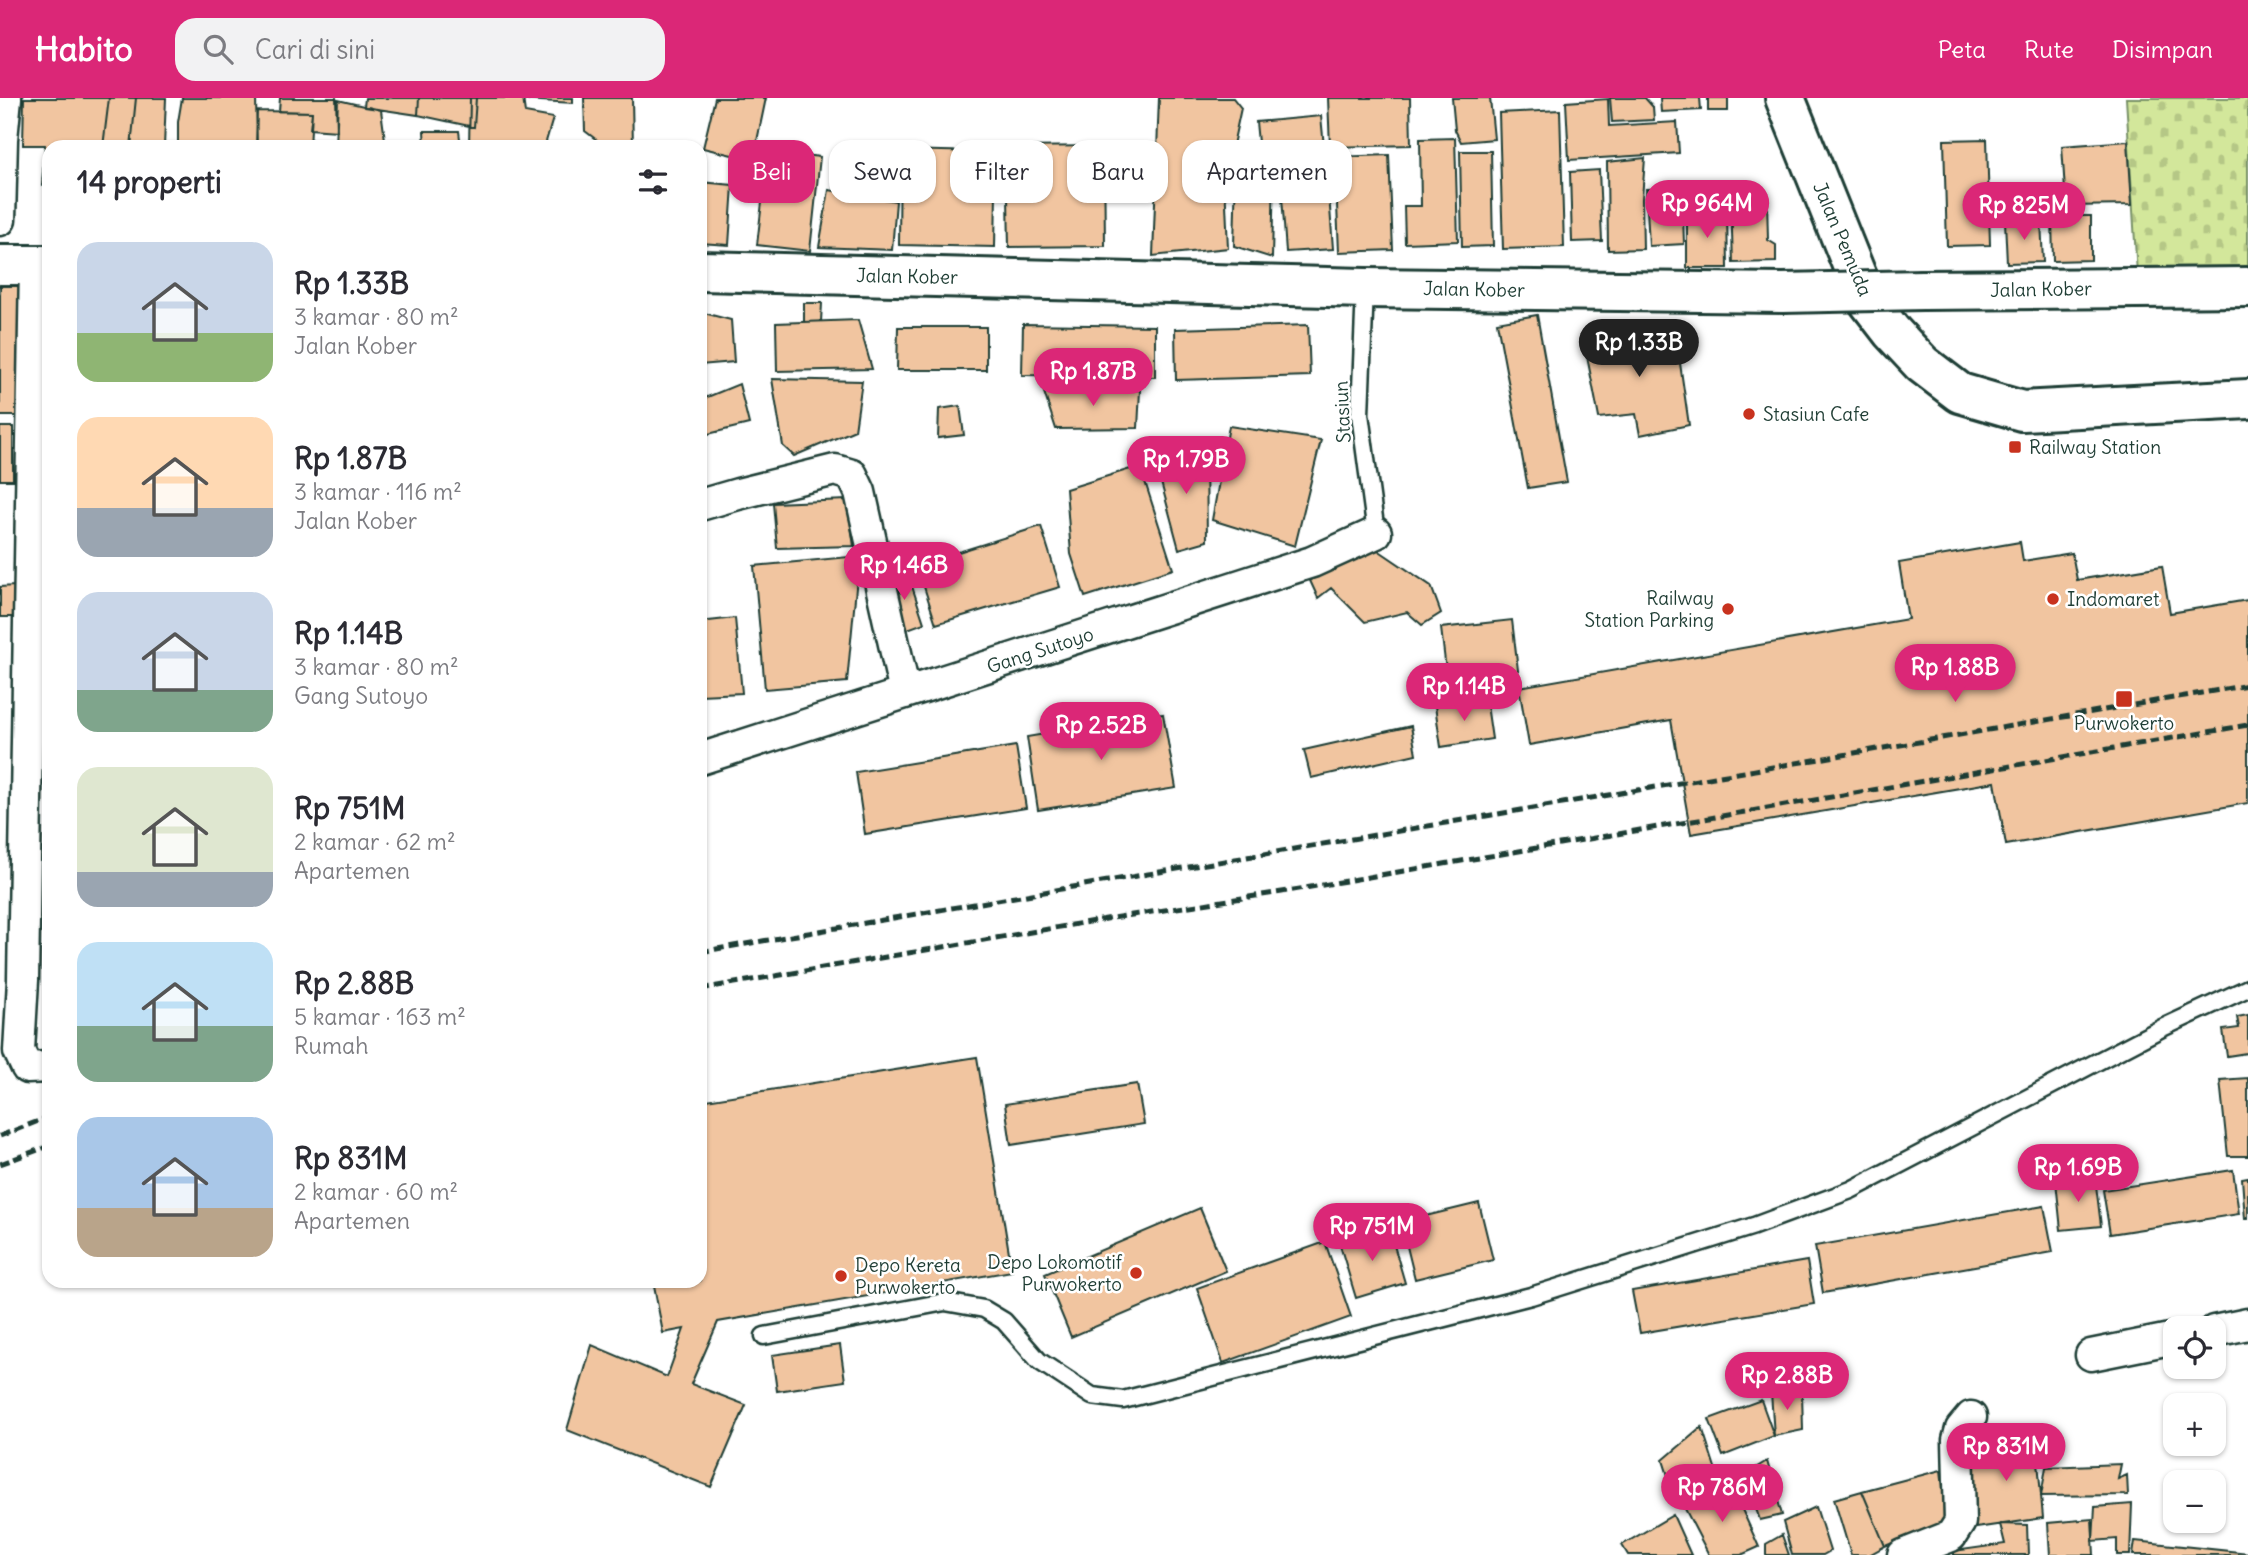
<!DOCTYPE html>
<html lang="id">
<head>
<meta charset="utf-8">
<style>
  body { margin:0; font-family:Delius,sans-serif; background:#f2f2f3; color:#2b2b33; height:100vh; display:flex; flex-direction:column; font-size:26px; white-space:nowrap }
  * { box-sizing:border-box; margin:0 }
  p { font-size:23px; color:#7c7c81 }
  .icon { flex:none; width:38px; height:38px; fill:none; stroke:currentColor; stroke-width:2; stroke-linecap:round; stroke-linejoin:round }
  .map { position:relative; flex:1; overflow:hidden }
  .panel { position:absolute; left:42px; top:42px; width:665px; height:1148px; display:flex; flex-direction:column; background:#fff; border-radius:21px; box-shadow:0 2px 5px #0004 }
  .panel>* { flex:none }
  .top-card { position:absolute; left:728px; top:42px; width:665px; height:63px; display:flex; gap:14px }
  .fabs { position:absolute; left:2163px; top:1218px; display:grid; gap:14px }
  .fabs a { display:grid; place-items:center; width:63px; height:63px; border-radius:14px; background:#fff; box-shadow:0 2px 5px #0004; font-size:35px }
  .price { position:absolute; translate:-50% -60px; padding:0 16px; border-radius:24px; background:#db2777; color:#fff; font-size:23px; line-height:46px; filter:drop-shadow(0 2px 4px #0008) }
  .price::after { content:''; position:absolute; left:50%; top:42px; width:21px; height:16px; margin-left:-10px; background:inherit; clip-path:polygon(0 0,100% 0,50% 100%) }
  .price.on { background:#222; color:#fff }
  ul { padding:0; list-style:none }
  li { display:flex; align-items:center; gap:21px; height:175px; padding:0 35px }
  li span { display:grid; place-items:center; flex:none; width:196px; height:140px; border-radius:21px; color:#555 }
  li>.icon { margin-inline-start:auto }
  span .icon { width:84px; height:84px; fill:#fffc; stroke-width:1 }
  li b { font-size:30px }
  h2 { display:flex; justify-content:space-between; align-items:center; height:84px; padding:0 35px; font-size:30px }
  .tag { padding:0 24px; border-radius:21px; background:#fff; box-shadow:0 2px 5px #0004; font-size:24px; line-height:63px }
  .tag.on { background:#db2777; color:#fff }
  header { display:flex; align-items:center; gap:42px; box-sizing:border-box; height:98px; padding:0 35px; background:#db2777; color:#fff }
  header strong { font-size:33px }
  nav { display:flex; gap:38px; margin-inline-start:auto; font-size:24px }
  .search { width:490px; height:63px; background:#f2f2f3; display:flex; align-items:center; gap:18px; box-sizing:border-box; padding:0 24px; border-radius:21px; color:#7c7c81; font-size:26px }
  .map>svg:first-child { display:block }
  .cemetery { fill:url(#cemetery-stones); stroke:#799268; stroke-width:2 }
  .building { fill:#f1c5a0; stroke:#1f3d34; stroke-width:2 }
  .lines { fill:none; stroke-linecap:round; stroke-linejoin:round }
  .lane-casing { stroke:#1f3d34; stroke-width:21 }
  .street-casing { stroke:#1f3d34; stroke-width:35 }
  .secondary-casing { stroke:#1f3d34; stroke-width:44 }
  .lane { stroke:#fff; stroke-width:16 }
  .street { stroke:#fff; stroke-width:30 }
  .secondary { stroke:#fff; stroke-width:38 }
  .rail { stroke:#1f3d34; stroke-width:5; stroke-dasharray:10 5; stroke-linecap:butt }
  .secondary-bridge-casing { stroke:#1f3d34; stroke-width:44; stroke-linecap:butt }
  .secondary-bridge { stroke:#fff; stroke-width:38 }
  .poi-dot { fill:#c8321e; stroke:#fff; stroke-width:2.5 }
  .labels { text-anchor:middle; stroke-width:5; stroke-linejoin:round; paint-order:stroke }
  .street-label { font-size:19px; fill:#1f3d34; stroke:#fff }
  .poi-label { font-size:19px; fill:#1f3d34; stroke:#fff; text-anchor:start }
</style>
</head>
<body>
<header>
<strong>Habito</strong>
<div class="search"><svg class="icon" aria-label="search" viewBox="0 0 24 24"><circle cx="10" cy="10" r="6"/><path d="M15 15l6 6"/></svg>Cari di sini</div>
<nav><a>Peta</a><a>Rute</a><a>Disimpan</a></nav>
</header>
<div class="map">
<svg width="2248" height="1457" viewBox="0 0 2248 1457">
  <defs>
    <pattern id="cemetery-stones" width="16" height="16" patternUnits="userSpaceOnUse" patternTransform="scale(1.75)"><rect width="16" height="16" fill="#d3e79b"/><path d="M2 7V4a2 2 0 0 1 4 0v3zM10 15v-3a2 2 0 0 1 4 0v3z" fill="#b5c786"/></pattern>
  </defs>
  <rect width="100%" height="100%" fill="#fff"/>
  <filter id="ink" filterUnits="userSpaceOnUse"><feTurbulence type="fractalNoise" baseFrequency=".0143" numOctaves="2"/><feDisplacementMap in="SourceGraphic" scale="14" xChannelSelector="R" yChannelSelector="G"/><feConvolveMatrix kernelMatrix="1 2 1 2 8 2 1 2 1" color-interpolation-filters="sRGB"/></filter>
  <g filter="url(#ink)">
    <path class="cemetery" d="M 2126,0 L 2248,0 L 2248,175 L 2137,176 Z"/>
    <path class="building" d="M 24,0 L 109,0 L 103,49 L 49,49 L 49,87 L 42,87 L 45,47 L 23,47 Z
      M 109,0 L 136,0 L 131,49 L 103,49 Z
      M 136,0 L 166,0 L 164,49 L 131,49 Z
      M 182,0 L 256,0 L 257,49 L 178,49 L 178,24 Z
      M 280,0 L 336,0 L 337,33 L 310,31 L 312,14 L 279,13 Z
      M 365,0 L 419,0 L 418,17 L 364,9 Z
      M 419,0 L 476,0 L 474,29 L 418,17 Z
      M 470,0 L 523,0 L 525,15 L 553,20 L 545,47 L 469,49 Z
      M 523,0 L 573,0 L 573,5 L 524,2 Z
      M 584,0 L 632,0 L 633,49 L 606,49 L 585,33 Z
      M 715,0 L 766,0 L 753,62 L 703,50 Z
      M 1159,0 L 1233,0 L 1241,10 L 1225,84 L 1228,150 L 1153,158 Z
      M 1328,0 L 1410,0 L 1411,47 L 1330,49 Z
      M 1452,0 L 1490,0 L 1494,41 L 1461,44 L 1455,32 Z
      M 1610,0 L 1645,0 L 1653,9 L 1654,22 L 1612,24 Z
      M 1660,0 L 1700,0 L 1701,12 L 1661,14 Z
      M 1708,0 L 1728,0 L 1728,13 L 1708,13 Z
      M 1608,1 L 1609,28 L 1677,24 L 1679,55 L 1569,62 L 1566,4 Z
      M 338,2 L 381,12 L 386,49 L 336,49 Z
      M 1560,12 L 1564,149 L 1503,151 L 1499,15 Z
      M 257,13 L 312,14 L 310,49 L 256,49 Z
      M 1321,18 L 1325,59 L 1260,65 L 1256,24 Z
      M 424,33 L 459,33 L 461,49 L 425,49 Z
      M 1455,40 L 1458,143 L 1405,145 L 1404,108 L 1421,108 L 1420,41 Z
      M 1987,41 L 1990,147 L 1947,148 L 1944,42 Z
      M 2128,43 L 2132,107 L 2066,108 L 2062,48 Z
      M 528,46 L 569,48 L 571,49 L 528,49 Z
      M 1104,48 L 1105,148 L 1009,149 L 1007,49 Z
      M 900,52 L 983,54 L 996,94 L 995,149 L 899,147 Z
      M 768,53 L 820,59 L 810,153 L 757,147 Z
      M 1460,53 L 1491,53 L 1493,148 L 1462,149 Z
      M 1389,57 L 1393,152 L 1339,154 L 1335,59 Z
      M 1645,60 L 1642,101 L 1643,151 L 1608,152 L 1607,64 Z
      M 1327,68 L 1333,151 L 1286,154 L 1280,71 Z
      M 1599,72 L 1602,143 L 1572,144 L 1570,74 Z
      M 1236,73 L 1274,74 L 1272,160 L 1234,148 Z
      M 1692,82 L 1720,82 L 1720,111 L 1690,111 Z
      M 700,84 L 733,87 L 729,147 L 700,145 Z
      M 1682,90 L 1684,146 L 1649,148 L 1646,91 Z
      M 829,92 L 896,103 L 892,152 L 819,149 Z
      M 1767,101 L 1768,142 L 1776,147 L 1776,164 L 1733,165 L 1731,102 Z
      M 1727,114 L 1728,170 L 1687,170 L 1687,115 Z
      M 2052,118 L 2091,118 L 2091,162 L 2053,163 Z
      M 2041,122 L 2043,164 L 2007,165 L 2005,123 Z
      M 0,185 L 21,185 L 23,318 L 0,318 Z
      M 49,186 L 49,346 L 45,346 Z
      M 804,205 L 822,205 L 821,224 L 804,224 Z
      M 700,214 L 731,222 L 734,264 L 700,267 Z
      M 1537,217 L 1567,384 L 1528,390 L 1497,224 Z
      M 858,222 L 872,271 L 777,273 L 776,225 Z
      M 1023,226 L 1155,228 L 1155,279 L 1022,277 Z
      M 1308,227 L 1310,278 L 1176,282 L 1175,231 Z
      M 898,229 L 986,229 L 986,272 L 897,272 Z
      M 1675,231 L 1689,327 L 1640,337 L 1636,316 L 1599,320 L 1584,243 Z
      M 772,281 L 862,283 L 855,332 L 794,358 L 783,348 Z
      M 739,286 L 749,326 L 700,338 L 700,302 Z
      M 1042,288 L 1140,292 L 1138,330 L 1056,331 Z
      M 960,308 L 964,337 L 938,340 L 939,311 Z
      M 1229,328 L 1321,342 L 1295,448 L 1212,422 Z
      M 0,329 L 13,329 L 13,382 L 0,382 Z
      M 1206,353 L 1207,443 L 1179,451 L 1155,362 Z
      M 1140,368 L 1173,471 L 1085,499 L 1071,456 L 1066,391 Z
      M 847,402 L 854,448 L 777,450 L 773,405 Z
      M 1041,428 L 1060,489 L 936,526 L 917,467 Z
      M 2020,444 L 2023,463 L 2072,455 L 2077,482 L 2162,468 L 2170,515 L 2248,502 L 2248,705 L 2006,747 L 1995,684 L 1691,736 L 1671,622 L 1529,647 L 1519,589 L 1908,521 L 1899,465 Z
      M 1378,452 L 1431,488 L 1441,515 L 1422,527 L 1407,514 L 1365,524 L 1331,490 L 1318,500 L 1306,474 L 1330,464 Z
      M 859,458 L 847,584 L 765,591 L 754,468 Z
      M 907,473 L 924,525 L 897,535 L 887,476 Z
      M 14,488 L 14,519 L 0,519 L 0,489 Z
      M 735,520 L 742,595 L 700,597 L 700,524 Z
      M 1512,522 L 1520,589 L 1449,597 L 1441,530 Z
      M 43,531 L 49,531 L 49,570 L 44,570 Z
      M 1486,600 L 1492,641 L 1441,649 L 1435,608 Z
      M 1163,616 L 1176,690 L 1038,712 L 1027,639 Z
      M 1411,628 L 1416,656 L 1311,680 L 1304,652 Z
      M 1016,648 L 1026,710 L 865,736 L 856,674 Z
      M 38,769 L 49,770 L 49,791 L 35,789 Z
      M 2248,917 L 2248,960 L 2247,955 L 2227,958 L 2223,932 L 2239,930 L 2237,919 Z
      M 977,959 L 1012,1173 L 718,1224 L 691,1286 L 746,1307 L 711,1389 L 567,1332 L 592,1247 L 667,1279 L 684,1231 L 663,1235 L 653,1183 L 700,1183 L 700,1003 Z
      M 2248,980 L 2248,1058 L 2228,1058 L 2220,982 Z
      M 1137,986 L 1144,1026 L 1011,1047 L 1005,1006 Z
      M 2233,1072 L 2239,1116 L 2110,1136 L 2103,1092 Z
      M 2095,1079 L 2101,1128 L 2061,1132 L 2056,1083 Z
      M 2248,1079 L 2248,1121 L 2245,1121 L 2242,1080 Z
      M 1479,1105 L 1493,1162 L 1415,1181 L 1401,1124 Z
      M 2044,1108 L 2053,1154 L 1823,1195 L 1815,1148 Z
      M 1200,1110 L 1226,1173 L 1071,1239 L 1045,1176 Z
      M 1389,1130 L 1405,1185 L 1356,1200 L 1339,1144 Z
      M 1325,1144 L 1351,1219 L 1223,1265 L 1197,1190 Z
      M 1807,1163 L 1814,1206 L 1640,1235 L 1632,1193 Z
      M 840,1247 L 845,1283 L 777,1293 L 772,1257 Z
      M 1771,1294 L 1802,1294 L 1803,1332 L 1774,1338 Z
      M 1761,1302 L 1774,1338 L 1723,1358 L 1709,1321 Z
      M 1702,1329 L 1718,1379 L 1673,1393 L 1663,1362 Z
      M 2036,1341 L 2043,1420 L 1976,1430 L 1969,1347 Z
      M 1767,1363 L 1782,1417 L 1760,1422 L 1744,1377 Z
      M 2121,1366 L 2118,1381 L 2127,1377 L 2128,1397 L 2041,1398 L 2046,1369 Z
      M 1941,1372 L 1947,1424 L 1885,1448 L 1862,1393 Z
      M 1730,1385 L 1759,1449 L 1741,1457 L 1709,1457 L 1684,1409 Z
      M 1862,1393 L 1885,1448 L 1869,1457 L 1851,1457 L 1834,1401 Z
      M 2132,1406 L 2130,1457 L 2117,1457 L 2117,1441 L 2093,1443 L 2095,1409 Z
      M 1816,1409 L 1830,1453 L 1823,1457 L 1792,1457 L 1783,1424 Z
      M 1673,1417 L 1691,1457 L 1628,1457 L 1622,1447 Z
      M 2092,1421 L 2094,1457 L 2050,1457 L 2048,1425 Z
      M 2000,1426 L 2027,1427 L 2028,1457 L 1954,1457 L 1954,1453 L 2005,1446 Z
      M 1782,1437 L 1789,1457 L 1766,1457 L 1766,1446 Z
      M 2135,1443 L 2248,1455 L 2248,1457 L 2133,1457 Z"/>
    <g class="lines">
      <g class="lane-casing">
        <path id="lane" d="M 1365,190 L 1360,316 L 1376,435
          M 764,1238 L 945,1204 L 984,1211 L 1004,1223 L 1039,1263 L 1092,1298 L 1123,1302 L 1531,1198 L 1754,1128 L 1851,1092 L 2162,930 L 2248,890"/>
      </g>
      <g class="street-casing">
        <path id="street" d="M 0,122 L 2,41 L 6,0
          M 35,166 L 23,882 L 19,953 L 27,970 L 49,969
          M 700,407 L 738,396 L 835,372 L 852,377 L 860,394 L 905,595
          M 700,661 L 1312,464 L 1376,435
          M 2214,1233 L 2248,1226
          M 2091,1257 L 2175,1240
          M 1903,1457 L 1951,1438 L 1960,1424 L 1958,1342 L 1961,1331 L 1971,1319"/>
      </g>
      <g class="secondary-casing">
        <path id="secondary" d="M 1785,0 L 1865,199 L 1892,234 L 1922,266 L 1960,295 L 2022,313 L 2248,301
          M 0,167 L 49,167
          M 700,173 L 1365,190 L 1783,195
          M 1922,192 L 2248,189"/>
      </g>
      <use href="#lane" class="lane"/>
      <use href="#street" class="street"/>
      <use href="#secondary" class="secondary"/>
      <path class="rail" d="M 700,854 C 1216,763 1732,677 2248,587
        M 700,891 L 1112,820 L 1282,794 L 2248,627
        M 0,1038 L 49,1019
        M 0,1066 L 49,1048"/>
      <g class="secondary-bridge-casing">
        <path id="secondary-bridge" d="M 1783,195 L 1922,192"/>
      </g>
      <use href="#secondary-bridge" class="secondary-bridge"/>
    </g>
  </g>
  <g class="poi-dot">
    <circle cx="1749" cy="316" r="7"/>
    <rect x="2008" y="342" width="14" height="14" rx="3.5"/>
    <circle cx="2053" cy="501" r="7"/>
    <circle cx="1728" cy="511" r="7"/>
    <rect x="2115" y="592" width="18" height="18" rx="3.5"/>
    <circle cx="1136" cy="1175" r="7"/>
    <circle cx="841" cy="1178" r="7"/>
  </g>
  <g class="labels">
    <g class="street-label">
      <text transform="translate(1843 141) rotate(67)" y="7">Jalan Pemuda</text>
      <text transform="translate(907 178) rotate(1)" y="7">Jalan Kober</text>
      <text transform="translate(1474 191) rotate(1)" y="7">Jalan Kober</text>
      <text transform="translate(2041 191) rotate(-1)" y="7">Jalan Kober</text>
      <text transform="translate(1342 314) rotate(-93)" y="7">Stasiun</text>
      <text transform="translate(1040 552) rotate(-18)" y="7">Gang Sutoyo</text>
    </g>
    <g class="poi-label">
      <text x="1763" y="323">Stasiun Cafe</text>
      <text x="2029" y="356">Railway Station</text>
      <text x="1714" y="507" text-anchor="end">Railway<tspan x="1714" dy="22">Station Parking</tspan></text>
      <text x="2067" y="508">Indomaret</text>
      <text x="2124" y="632" text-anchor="middle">Purwokerto</text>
      <text x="1122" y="1171" text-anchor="end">Depo Lokomotif<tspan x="1122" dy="22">Purwokerto</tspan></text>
      <text x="855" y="1174">Depo Kereta<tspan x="855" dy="22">Purwokerto</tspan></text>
    </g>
  </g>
</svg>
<div class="fabs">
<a><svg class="icon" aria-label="locate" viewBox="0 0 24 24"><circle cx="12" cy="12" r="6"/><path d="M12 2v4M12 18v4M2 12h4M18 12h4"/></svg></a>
<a>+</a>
<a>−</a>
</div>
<b class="price" style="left:1707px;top:142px">Rp 964M</b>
<b class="price" style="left:2024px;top:144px">Rp 825M</b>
<b class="price on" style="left:1639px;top:281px">Rp 1.33B</b>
<b class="price" style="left:1093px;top:310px">Rp 1.87B</b>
<b class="price" style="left:1186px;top:398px">Rp 1.79B</b>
<b class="price" style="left:904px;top:504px">Rp 1.46B</b>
<b class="price" style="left:1955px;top:606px">Rp 1.88B</b>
<b class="price" style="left:1464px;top:625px">Rp 1.14B</b>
<b class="price" style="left:1101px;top:664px">Rp 2.52B</b>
<b class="price" style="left:2078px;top:1106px">Rp 1.69B</b>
<b class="price" style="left:1372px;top:1165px">Rp 751M</b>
<b class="price" style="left:1787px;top:1314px">Rp 2.88B</b>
<b class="price" style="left:2006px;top:1385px">Rp 831M</b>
<b class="price" style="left:1722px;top:1426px">Rp 786M</b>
<div class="top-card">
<a class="tag on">Beli</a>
<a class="tag">Sewa</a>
<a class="tag">Filter</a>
<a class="tag">Baru</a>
<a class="tag">Apartemen</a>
</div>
<section class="panel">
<h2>14 properti<svg class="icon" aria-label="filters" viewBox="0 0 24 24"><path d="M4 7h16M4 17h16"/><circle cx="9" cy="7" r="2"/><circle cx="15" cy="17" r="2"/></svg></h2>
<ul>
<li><span style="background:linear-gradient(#c9d6e8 65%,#8fb573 0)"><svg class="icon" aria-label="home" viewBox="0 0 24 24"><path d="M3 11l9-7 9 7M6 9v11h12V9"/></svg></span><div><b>Rp 1.33B</b><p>3 kamar · 80 m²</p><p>Jalan Kober</p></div></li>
<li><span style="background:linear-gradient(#ffd9b3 65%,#9aa5b1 0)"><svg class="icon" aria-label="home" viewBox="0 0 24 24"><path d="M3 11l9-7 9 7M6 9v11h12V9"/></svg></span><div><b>Rp 1.87B</b><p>3 kamar · 116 m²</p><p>Jalan Kober</p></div></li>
<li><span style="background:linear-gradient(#c9d6e8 70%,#7fa58c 0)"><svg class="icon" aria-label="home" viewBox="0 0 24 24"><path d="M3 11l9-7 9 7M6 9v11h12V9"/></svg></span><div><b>Rp 1.14B</b><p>3 kamar · 80 m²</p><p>Gang Sutoyo</p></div></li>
<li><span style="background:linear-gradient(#dfe7d0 75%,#9aa5b1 0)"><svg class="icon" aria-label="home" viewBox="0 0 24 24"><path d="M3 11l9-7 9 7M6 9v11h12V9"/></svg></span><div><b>Rp 751M</b><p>2 kamar · 62 m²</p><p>Apartemen</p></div></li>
<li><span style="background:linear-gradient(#bfe0f5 60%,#7fa58c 0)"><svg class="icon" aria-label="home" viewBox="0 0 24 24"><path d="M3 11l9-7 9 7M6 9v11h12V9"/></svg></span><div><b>Rp 2.88B</b><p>5 kamar · 163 m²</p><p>Rumah</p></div></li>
<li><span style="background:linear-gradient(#a9c7e8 65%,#b9a48a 0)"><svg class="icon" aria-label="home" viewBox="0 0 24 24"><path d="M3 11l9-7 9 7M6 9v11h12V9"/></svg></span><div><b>Rp 831M</b><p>2 kamar · 60 m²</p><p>Apartemen</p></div></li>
</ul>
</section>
</div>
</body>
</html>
